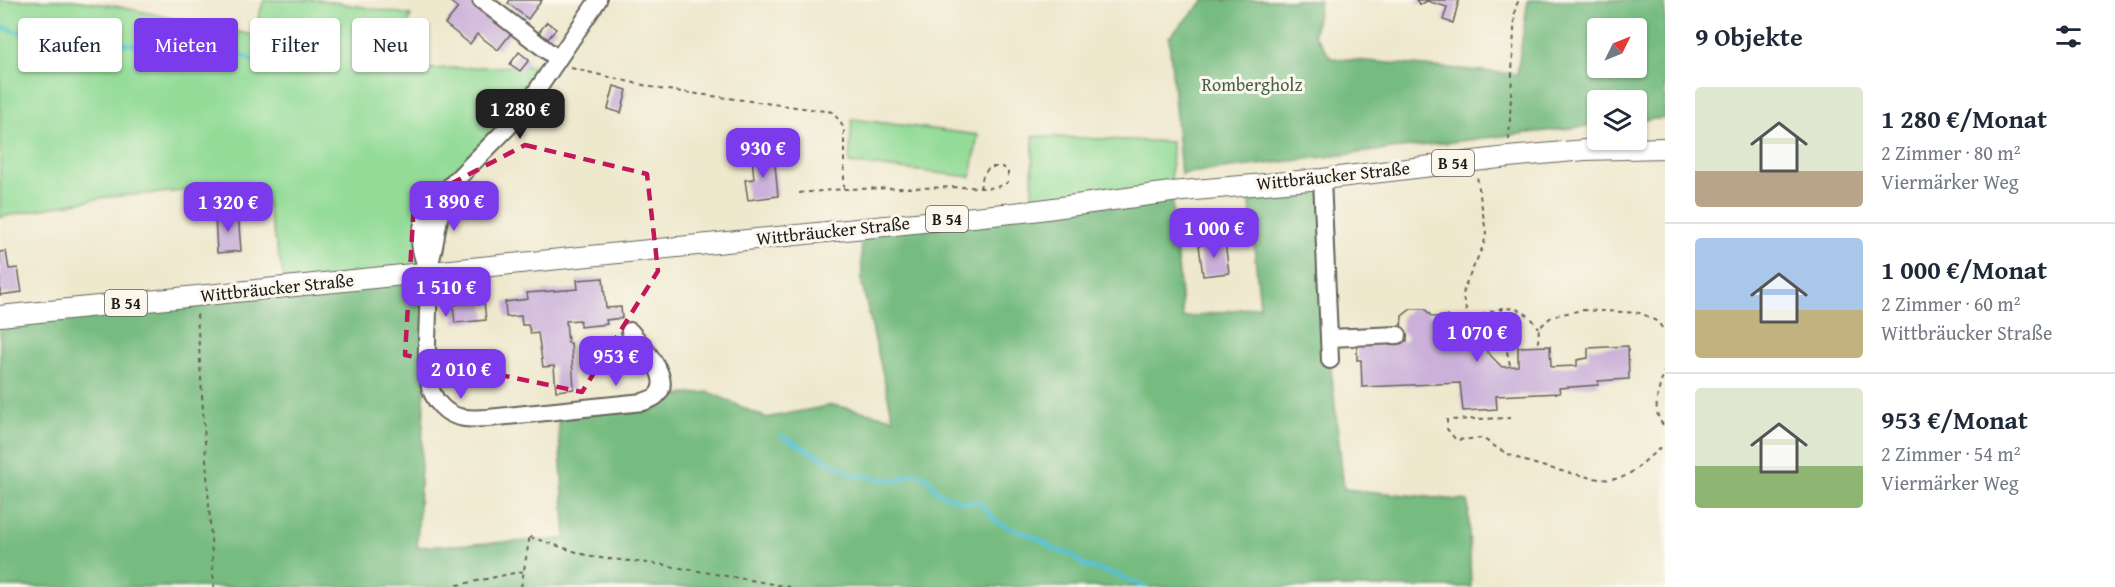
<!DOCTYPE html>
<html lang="de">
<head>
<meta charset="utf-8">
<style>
  body { margin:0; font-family:"Gentium Book Plus",serif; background:#f6f6f7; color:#1f2937; height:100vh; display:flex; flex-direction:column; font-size:22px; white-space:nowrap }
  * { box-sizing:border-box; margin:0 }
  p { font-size:20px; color:#747a83 }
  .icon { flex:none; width:33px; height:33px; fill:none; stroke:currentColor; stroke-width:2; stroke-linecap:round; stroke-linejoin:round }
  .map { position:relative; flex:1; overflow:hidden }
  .sheet { display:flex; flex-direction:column; background:#fff; width:450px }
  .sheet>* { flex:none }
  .top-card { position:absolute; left:18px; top:18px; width:570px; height:54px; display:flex; gap:12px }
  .needle { width:39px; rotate:47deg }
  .buttons { position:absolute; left:1587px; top:18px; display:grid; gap:12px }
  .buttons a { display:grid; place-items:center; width:60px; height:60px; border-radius:6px; background:#fff; box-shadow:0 2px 4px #0004; font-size:30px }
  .price { position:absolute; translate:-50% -51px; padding:0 14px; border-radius:12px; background:#7c3aed; color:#fff; font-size:20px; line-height:39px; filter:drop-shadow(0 2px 3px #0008) }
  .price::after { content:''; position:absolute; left:50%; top:36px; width:18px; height:14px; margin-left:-9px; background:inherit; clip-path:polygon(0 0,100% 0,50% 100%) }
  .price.selected { background:#222; color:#fff }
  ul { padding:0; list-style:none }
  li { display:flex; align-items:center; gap:18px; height:150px; padding:0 30px }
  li+li { border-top:2px solid #e0e1e3 }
  li span { display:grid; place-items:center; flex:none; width:168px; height:120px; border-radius:6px; color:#555 }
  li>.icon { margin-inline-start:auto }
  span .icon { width:72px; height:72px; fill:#fffc; stroke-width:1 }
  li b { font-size:26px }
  h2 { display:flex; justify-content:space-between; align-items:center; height:72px; padding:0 30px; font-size:26px }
  .chip { padding:0 21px; border-radius:6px; background:#fff; box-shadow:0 2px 4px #0004; font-size:21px; line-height:54px }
  .chip.selected { background:#7c3aed; color:#fff }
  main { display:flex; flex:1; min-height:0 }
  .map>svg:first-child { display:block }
  .green { fill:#93db97; stroke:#587c5a; stroke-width:1.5 }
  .forest { fill:#76bb80; stroke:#496c4e; stroke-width:1.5; fill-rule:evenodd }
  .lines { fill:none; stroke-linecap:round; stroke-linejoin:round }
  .stream { stroke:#56c1d1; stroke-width:4.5 }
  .building { fill:#cbb1d9 }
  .minor-casing { stroke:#66635a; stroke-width:20 }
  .major-casing { stroke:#66635a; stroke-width:22 }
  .path { stroke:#66635a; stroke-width:2; stroke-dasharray:4.5 4.5; stroke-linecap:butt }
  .minor { stroke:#fff; stroke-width:16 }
  .major { stroke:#fff; stroke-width:20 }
  .marked { fill:none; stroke:#c2185b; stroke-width:4.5; stroke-dasharray:12 8; stroke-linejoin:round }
  .labels { text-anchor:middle; stroke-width:6; stroke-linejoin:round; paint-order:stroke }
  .shield { fill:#fbf7ec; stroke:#5f5e5a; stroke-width:1.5 }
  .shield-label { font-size:16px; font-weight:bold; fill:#1c1c1c }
  .park-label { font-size:18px; fill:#465f47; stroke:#fbf7ec }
  .street-label { font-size:18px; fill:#1c1c1c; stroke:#fbf7ec }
</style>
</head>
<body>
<main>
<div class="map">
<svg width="1665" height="587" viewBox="0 0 1665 587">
  <rect width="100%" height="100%" fill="#fbf7ec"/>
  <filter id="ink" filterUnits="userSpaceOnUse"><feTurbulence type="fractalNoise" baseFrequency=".0167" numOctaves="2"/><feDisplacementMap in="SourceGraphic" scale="12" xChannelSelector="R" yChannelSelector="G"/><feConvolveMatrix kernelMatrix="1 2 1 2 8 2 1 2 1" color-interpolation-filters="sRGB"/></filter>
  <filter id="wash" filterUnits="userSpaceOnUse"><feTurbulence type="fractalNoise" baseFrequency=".008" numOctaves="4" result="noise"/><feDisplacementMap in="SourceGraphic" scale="24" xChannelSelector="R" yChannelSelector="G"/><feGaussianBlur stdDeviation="1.35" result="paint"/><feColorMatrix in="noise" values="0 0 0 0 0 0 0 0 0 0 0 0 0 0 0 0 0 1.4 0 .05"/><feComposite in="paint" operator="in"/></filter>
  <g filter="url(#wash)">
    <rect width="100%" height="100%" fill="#eee8cd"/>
    <path class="green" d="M 0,0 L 74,0 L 115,6 L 253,35 L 264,0 L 321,0 L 411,15 L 394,70 L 554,65 L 458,176 L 427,272 L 286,287 L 265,196 L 233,187 L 106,197 L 0,217 Z
      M 852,119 L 978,135 L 971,177 L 849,163 Z
      M 1033,136 L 1172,142 L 1171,192 L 1032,211 Z"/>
    <path class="forest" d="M 1209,0 L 1320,0 L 1314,34 L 1331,58 L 1517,74 L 1528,0 L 1665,0 L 1665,118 L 1637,121 L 1636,100 L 1598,100 L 1597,125 L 1181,174 L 1169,37 L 1204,1 ZM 1598,28 L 1636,28 L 1636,68 L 1598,68 Z
      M 1322,179 L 1330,360 L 1344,489 L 1468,501 L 1471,587 L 0,587 L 0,316 L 427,272 L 426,364 L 417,547 L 566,539 L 558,419 L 669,396 L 709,392 L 766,418 L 833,405 L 893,418 L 862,284 L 861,228 L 1171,192 L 1183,318 L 1260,306 L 1248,184 Z"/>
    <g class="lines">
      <path class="stream" d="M 0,26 L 17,32 L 48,30 L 82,39 L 144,46 L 206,58 L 238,53 L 265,67
        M 782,436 L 854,475 L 897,481 L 910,474 L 925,475 L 939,493 L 966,503 L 979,502 L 998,523 L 1039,539 L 1055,550 L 1071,554 L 1083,565 L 1114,574 L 1145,587"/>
    </g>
    <g id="blocks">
      <path class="building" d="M 448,0 L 471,0 L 512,32 L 498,50 L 477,34 L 470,44 L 445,24 L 458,8 Z
        M 510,0 L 542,0 L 528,19 L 508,3 Z
        M 1416,0 L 1459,0 L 1453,23 L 1443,20 L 1447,7 L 1427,1 L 1420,5 Z
        M 547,22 L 556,29 L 548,39 L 539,32 Z
        M 519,52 L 529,60 L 520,71 L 510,64 Z
        M 614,86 L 627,90 L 621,113 L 608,109 Z
        M 774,155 L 778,196 L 748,200 L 745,180 L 754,179 L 752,157 Z
        M 238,213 L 241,251 L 217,253 L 215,215 Z
        M 1225,242 L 1229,273 L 1203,276 L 1199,245 Z
        M 6,251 L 9,269 L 18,268 L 22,292 L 0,295 L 0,252 Z
        M 603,278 L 606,308 L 621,307 L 622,318 L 606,320 L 607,324 L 580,327 L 580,320 L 566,321 L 568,343 L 571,343 L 574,389 L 556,391 L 554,366 L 543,367 L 538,333 L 531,334 L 528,325 L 522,325 L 521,316 L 506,317 L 505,302 L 528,299 L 527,293 L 578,289 L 577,280 Z
        M 484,302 L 486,320 L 455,323 L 453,305 Z
        M 1411,309 L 1425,309 L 1432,317 L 1447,316 L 1456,323 L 1456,327 L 1486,326 L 1487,352 L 1502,367 L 1518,366 L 1518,347 L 1550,346 L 1551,367 L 1577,366 L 1577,360 L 1588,358 L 1588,348 L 1628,346 L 1629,379 L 1598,381 L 1598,385 L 1559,388 L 1560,393 L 1496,396 L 1497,409 L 1463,411 L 1460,383 L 1362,387 L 1361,360 L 1357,360 L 1357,343 L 1407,341 L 1407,336 L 1401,332 L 1402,316 Z
        M 619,337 L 620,349 L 608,350 L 606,338 Z"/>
    </g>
  </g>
  <g filter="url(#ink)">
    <use href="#blocks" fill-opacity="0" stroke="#66635a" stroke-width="1.5"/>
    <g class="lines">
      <g class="minor-casing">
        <path id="minor" d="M 481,0 L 558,59
          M 598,0 L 521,114 L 449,187 C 434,197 425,214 421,232 C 418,248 424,257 427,272 C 429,279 428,288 428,295 C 429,324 424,353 429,382 C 430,390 435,400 441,406 C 454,420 470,419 488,418 L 643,402 C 647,400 653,399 656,396 C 675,379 641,345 630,331
          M 1322,179 L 1330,360
          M 427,272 C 434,255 435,237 439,219 C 442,207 448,199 449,187
          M 1329,338 L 1398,335"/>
      </g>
      <g class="major-casing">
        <path id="major" d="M 0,316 L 1032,211 L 1171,192 L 1322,179 L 1508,157 L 1585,150 L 1665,148"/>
      </g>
      <path class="path" d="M 571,68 L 660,89 L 833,112 L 844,128 L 844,189 L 799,193
        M 1509,140 L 1515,8 L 1519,0
        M 844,189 L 970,187 C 983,188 996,190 1008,182 L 1008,171 L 1003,167 L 989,167 L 983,176 L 980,188
        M 1501,307 L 1504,338 L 1510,365
        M 197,314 L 214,587
        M 1469,320 L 1463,298 L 1464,288 L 1484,244 L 1486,233 L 1477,176
        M 1467,324 L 1469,320 C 1497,309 1518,297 1539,328
        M 1538,343 L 1539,328 L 1550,318 L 1557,315 L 1583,310 L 1641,313 L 1658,322 L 1665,332
        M 1665,369 C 1660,387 1649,412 1665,427
        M 1511,418 L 1447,420 L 1447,429 L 1456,440 L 1483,438 C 1510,460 1541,466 1574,474 C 1589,477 1604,482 1620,478 C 1638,472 1649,454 1665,445
        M 530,537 L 592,557 L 658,564 L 790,587
        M 448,587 L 524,571
        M 521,587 L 530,535"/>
      <use href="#minor" class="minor"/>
      <use href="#major" class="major"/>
    </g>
  </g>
  <path class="marked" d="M 525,145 L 647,174 L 658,271 L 582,392 L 405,355 L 414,203 Z"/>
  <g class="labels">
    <g class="shield">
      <rect x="1432" y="150" width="42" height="26" rx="4.5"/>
      <rect x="926" y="206" width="42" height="26" rx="4.5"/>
      <rect x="105" y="290" width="42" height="26" rx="4.5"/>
    </g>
    <g class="shield-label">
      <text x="1453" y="169">B 54</text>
      <text x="947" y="225">B 54</text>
      <text x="126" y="309">B 54</text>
    </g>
    <g class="park-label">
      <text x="1252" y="91">Rombergholz</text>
    </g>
    <g class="street-label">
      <text transform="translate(1333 176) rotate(-6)" y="6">Wittbräucker Straße</text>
      <text transform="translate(833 231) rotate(-6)" y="6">Wittbräucker Straße</text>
      <text transform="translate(277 288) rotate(-6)" y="6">Wittbräucker Straße</text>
    </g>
  </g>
</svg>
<div class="buttons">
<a><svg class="needle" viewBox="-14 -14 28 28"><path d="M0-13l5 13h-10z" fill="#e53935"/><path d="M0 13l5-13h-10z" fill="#747a83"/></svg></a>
<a><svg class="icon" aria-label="layers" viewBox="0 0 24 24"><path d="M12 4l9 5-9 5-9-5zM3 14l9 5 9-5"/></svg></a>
</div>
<b class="price selected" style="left:520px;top:140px">1 280 €</b>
<b class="price" style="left:763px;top:179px">930 €</b>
<b class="price" style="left:454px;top:232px">1 890 €</b>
<b class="price" style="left:228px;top:233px">1 320 €</b>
<b class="price" style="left:1214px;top:259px">1 000 €</b>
<b class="price" style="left:446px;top:318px">1 510 €</b>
<b class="price" style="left:1477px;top:363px">1 070 €</b>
<b class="price" style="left:616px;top:387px">953 €</b>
<b class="price" style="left:461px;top:400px">2 010 €</b>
<div class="top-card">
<a class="chip">Kaufen</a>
<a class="chip selected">Mieten</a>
<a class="chip">Filter</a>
<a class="chip">Neu</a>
</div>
</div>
<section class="sheet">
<h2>9 Objekte<svg class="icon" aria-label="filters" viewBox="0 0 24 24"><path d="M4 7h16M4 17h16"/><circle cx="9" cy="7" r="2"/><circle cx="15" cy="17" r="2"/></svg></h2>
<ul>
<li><span style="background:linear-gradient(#dfe7d0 70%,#b9a48a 0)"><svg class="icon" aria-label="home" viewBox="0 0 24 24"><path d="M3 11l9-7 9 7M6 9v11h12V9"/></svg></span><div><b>1 280 €/Monat</b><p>2 Zimmer · 80 m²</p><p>Viermärker Weg</p></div></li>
<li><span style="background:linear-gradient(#a9c7e8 60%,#c2b280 0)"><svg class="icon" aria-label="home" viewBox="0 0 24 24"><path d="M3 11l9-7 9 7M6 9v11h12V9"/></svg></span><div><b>1 000 €/Monat</b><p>2 Zimmer · 60 m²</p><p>Wittbräucker Straße</p></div></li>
<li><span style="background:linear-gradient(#dfe7d0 65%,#8fb573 0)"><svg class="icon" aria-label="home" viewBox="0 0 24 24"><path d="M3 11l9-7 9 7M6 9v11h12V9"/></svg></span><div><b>953 €/Monat</b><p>2 Zimmer · 54 m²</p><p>Viermärker Weg</p></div></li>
</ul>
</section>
</main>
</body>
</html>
